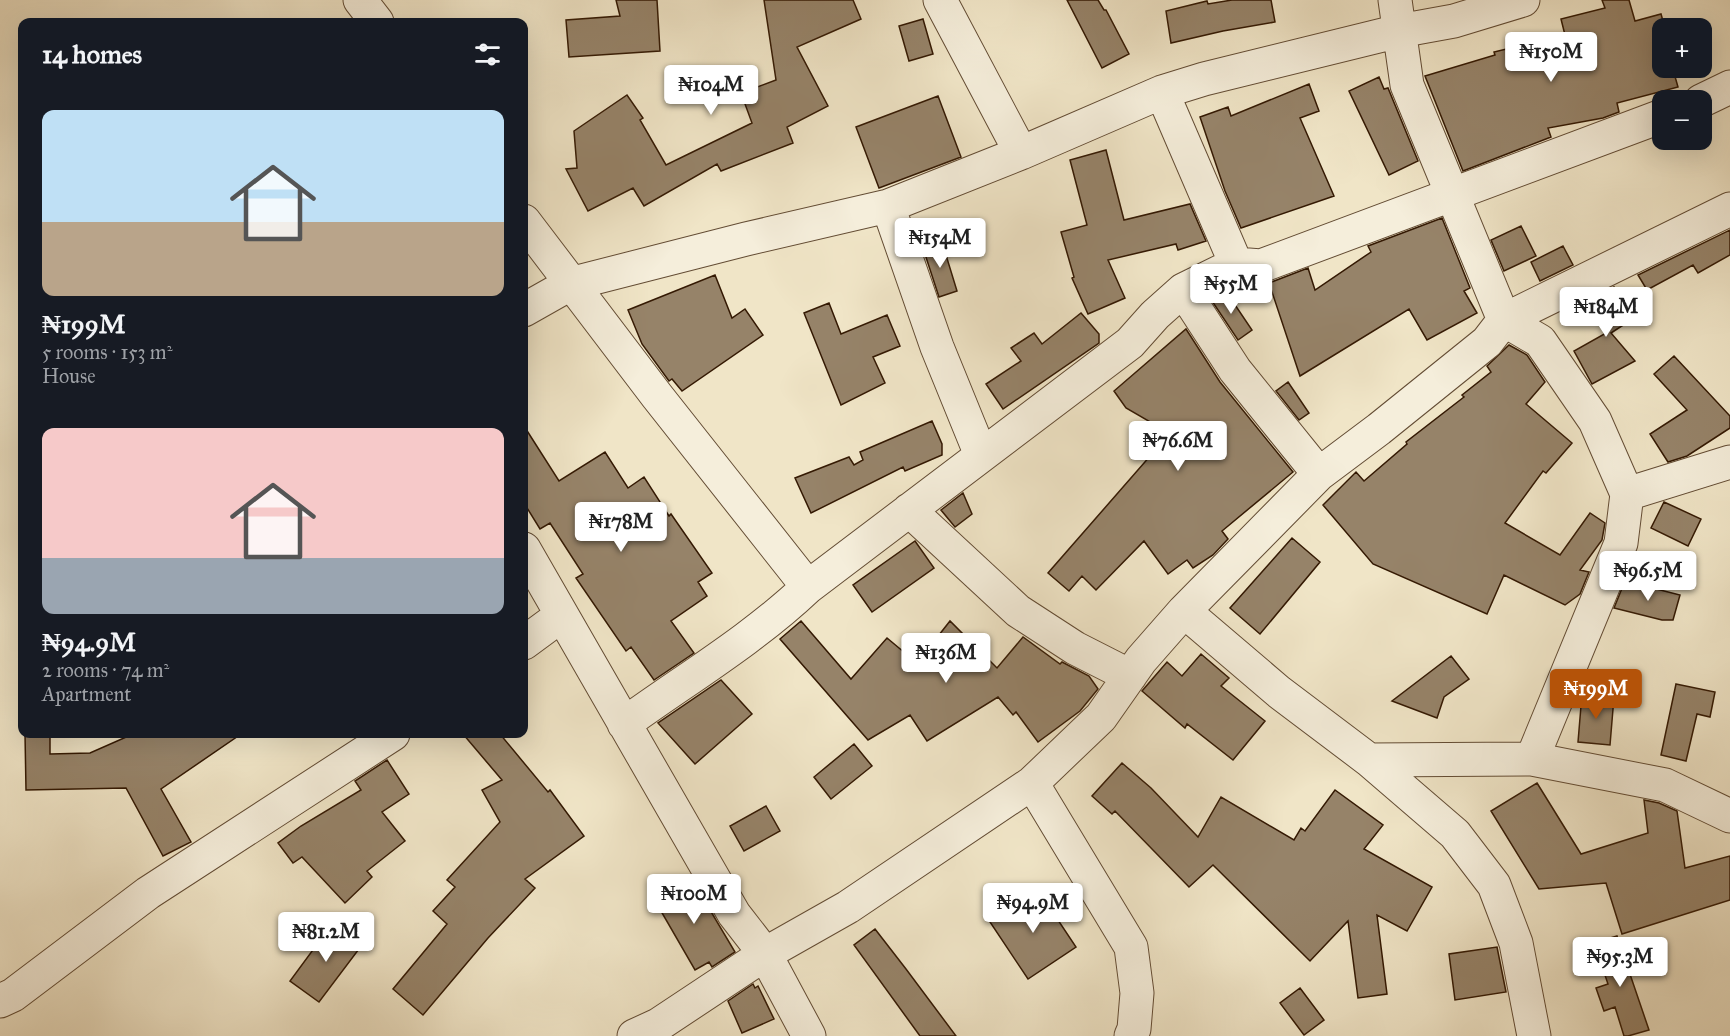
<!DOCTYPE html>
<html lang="en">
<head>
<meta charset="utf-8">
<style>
  body { margin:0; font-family:"IM FELL Great Primer",serif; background:#20242c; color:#f1f3f6; height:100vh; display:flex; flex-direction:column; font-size:22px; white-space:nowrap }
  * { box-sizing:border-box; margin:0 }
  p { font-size:20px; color:#9ea1a6 }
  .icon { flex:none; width:33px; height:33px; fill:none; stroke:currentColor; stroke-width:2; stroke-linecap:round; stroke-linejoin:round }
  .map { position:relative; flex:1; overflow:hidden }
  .details { position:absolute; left:18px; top:18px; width:510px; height:720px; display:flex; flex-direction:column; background:#171b24; border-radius:12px; box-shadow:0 6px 24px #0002 }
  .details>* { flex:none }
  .controls { position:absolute; left:1652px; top:18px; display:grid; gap:12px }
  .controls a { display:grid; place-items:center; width:60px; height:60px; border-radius:12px; background:#171b24; box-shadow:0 6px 24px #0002; font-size:30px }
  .price { position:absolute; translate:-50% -51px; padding:0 14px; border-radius:6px; background:#fff; color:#222; font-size:20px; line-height:39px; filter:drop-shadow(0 2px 3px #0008) }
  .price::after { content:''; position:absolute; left:50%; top:36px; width:18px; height:14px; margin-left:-9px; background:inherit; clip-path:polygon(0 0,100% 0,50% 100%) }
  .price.selected { background:#b45309; color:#fff }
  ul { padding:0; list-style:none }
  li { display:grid; align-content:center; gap:12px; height:318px; padding:0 24px }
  li span { display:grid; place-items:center; height:186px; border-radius:12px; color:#555 }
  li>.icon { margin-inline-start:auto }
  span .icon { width:108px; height:108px; fill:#fffc; stroke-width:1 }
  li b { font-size:26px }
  h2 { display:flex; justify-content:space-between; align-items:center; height:72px; padding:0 24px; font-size:26px }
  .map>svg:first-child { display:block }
  .building { fill:#968369; stroke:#341903; stroke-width:1.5 }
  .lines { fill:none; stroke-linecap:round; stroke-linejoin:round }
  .street-casing { stroke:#634c34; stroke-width:35 }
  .street { stroke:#f5eedb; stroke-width:33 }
</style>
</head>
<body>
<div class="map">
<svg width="1730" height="1036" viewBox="0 0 1730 1036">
  <rect width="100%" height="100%" fill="#f0e5c7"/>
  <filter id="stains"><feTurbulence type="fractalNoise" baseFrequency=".00333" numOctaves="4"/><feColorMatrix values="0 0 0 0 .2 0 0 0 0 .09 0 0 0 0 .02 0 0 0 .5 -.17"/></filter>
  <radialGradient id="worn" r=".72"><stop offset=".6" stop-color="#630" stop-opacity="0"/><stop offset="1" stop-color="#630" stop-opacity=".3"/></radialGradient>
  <path class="building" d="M 616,0 L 657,0 L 660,51 L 569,57 L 566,20 L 620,16 Z
    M 764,0 L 853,0 L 861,19 L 797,47 L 828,106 L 787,127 L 793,143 L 721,171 L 717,164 L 644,206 L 633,188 L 588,211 L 566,169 L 577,168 L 574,131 L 627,95 L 643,118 L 640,120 L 666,165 L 752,123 L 741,93 L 776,80 Z
    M 1067,0 L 1098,0 L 1104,10 L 1106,10 L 1129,54 L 1102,68 Z
    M 1232,0 L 1271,0 L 1275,22 L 1223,31 L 1171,43 L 1166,11 L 1207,1 L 1208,4 Z
    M 1602,0 L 1629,0 L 1635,21 L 1661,14 L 1665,28 L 1662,28 L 1662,68 L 1676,68 L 1678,72 L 1674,73 L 1678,87 L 1617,103 L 1619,112 L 1603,118 L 1548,128 L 1551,137 L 1463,171 L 1425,76 L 1495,55 L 1494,52 L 1565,35 L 1561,19 L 1605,8 Z
    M 923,19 L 933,54 L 909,61 L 899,26 Z
    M 1379,77 L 1384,89 L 1388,88 L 1418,161 L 1389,175 L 1349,91 Z
    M 1309,84 L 1319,111 L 1300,118 L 1334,196 L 1241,228 L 1225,191 L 1200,117 L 1228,107 L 1231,116 Z
    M 938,96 L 961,157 L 879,188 L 856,127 Z
    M 1106,150 L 1124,220 L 1190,204 L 1206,241 L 1178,250 L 1176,244 L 1108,260 L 1125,298 L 1088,314 L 1072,278 L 1074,277 L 1061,232 L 1087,225 L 1070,160 Z
    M 1442,218 L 1470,288 L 1464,291 L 1477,313 L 1427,340 L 1409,309 L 1300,376 L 1269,283 L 1308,268 L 1315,290 L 1371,252 L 1368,246 Z
    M 1521,226 L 1536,256 L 1504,271 L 1491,240 Z
    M 1730,230 L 1730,255 L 1698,273 L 1693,265 L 1647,290 L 1638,275 Z
    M 942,242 L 957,291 L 939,297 L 923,248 Z
    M 1563,246 L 1573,265 L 1540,281 L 1531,262 Z
    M 715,275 L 732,318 L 745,309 L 763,335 L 682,391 L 672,379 L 669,381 L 642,344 L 628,310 Z
    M 1614,287 L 1634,318 L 1611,333 L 1635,361 L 1592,384 L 1574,351 L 1608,332 L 1588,300 Z
    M 1225,290 L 1252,330 L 1238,340 L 1210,298 Z
    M 829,303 L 841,334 L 887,315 L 900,346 L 873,357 L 885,383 L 841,405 L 804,313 Z
    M 1081,313 L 1099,334 L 1099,343 L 1003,409 L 986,384 L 1021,361 L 1011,348 L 1034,333 L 1042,344 Z
    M 1186,329 L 1220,382 L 1293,472 L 1222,531 L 1228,539 L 1213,555 L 1193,568 L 1187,560 L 1168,574 L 1144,541 L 1096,590 L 1082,576 L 1069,591 L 1048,573 L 1151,455 L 1145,448 L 1166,431 L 1126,408 L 1114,391 Z
    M 1509,345 L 1527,355 L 1545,382 L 1526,404 L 1572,443 L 1546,473 L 1543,471 L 1505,523 L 1560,555 L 1590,513 L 1605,523 L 1602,540 L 1580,570 L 1589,572 L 1580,594 L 1565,605 L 1504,575 L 1487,614 L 1373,564 L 1323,505 L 1356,472 L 1364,481 L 1407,444 L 1406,442 L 1464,397 L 1462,395 L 1491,372 L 1487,366 Z
    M 1674,356 L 1730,416 L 1730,428 L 1687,456 L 1668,462 L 1650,434 L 1687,410 L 1654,374 Z
    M 1288,382 L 1309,413 L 1299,420 L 1276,391 Z
    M 932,421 L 942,444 L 942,455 L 905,471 L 903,467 L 811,513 L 795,478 L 849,457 L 854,465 L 863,460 L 860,452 Z
    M 524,426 L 559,481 L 605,452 L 628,488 L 644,477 L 669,516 L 671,514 L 712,573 L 698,582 L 707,596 L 671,621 L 694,653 L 654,680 L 631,647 L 626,651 L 576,578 L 583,574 L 550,523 L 540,529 L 524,503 Z
    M 963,493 L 972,514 L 955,527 L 941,510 Z
    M 1664,502 L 1701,519 L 1688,546 L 1651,528 Z
    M 1292,538 L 1320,562 L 1260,634 L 1230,608 Z
    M 915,541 L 934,568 L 872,612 L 853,585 Z
    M 1625,581 L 1680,595 L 1673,620 L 1662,620 L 1614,608 Z
    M 801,621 L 851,679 L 887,638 L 917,663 L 950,621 L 997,668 L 1023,637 L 1060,664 L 1062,662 L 1089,676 L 1098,689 L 1080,711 L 1038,742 L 1016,712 L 1013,715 L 998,697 L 927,741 L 910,715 L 868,740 L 780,639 Z
    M 1201,654 L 1229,678 L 1221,686 L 1265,721 L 1233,760 L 1187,724 L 1185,728 L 1142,691 L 1167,662 L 1182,676 Z
    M 1451,656 L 1469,679 L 1444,697 L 1437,718 L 1392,701 Z
    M 721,680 L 752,714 L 695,764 L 658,723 Z
    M 1676,684 L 1715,692 L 1710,717 L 1697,714 L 1686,761 L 1661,755 Z
    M 1582,694 L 1614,697 L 1610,745 L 1578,742 Z
    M 25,734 L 50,734 L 50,754 L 90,753 L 133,734 L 241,734 L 161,789 L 191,842 L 163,856 L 126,788 L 26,790 Z
    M 463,734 L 500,734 L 548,792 L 550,790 L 584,836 L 525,879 L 535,888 L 488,938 L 423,1015 L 393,989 L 447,924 L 433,911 L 455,887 L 447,880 L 500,822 L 482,790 L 502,780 Z
    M 854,744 L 872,766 L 831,799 L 814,777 Z
    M 387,760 L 409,794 L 382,812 L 405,841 L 367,871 L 372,877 L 345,903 L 302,857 L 293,863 L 278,843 L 301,826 L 361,790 L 355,781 Z
    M 1122,763 L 1151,788 L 1198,837 L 1221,797 L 1294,840 L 1301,828 L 1305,831 L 1335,790 L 1383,825 L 1364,849 L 1432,887 L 1407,931 L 1377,915 L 1387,994 L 1358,998 L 1348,921 L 1310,961 L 1213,865 L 1189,887 L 1115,811 L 1112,814 L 1092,796 Z
    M 1537,783 L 1581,854 L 1648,833 L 1644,800 L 1659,803 L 1677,811 L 1685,868 L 1730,856 L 1730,900 L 1622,934 L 1606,883 L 1539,889 L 1491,811 Z
    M 766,806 L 780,831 L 744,851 L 730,826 Z
    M 691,878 L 735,952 L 712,967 L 709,962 L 695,970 L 654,899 Z
    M 1038,890 L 1076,947 L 1028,979 L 990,922 Z
    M 332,924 L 362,945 L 319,1002 L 290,981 Z
    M 875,929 L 906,969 L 956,1036 L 920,1036 L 854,945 Z
    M 1617,936 L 1649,1030 L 1628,1036 L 1624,1036 L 1615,1007 L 1604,1011 L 1596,988 L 1608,984 L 1594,943 Z
    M 1497,947 L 1506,992 L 1455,1000 L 1449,954 Z
    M 753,984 L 755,988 L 758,986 L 774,1019 L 742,1033 L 728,1001 Z
    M 1300,988 L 1324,1020 L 1304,1035 L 1280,1003 Z"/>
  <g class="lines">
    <g class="street-casing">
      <path id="street" d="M 360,0 L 377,22
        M 940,0 L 1021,153
        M 1395,0 L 1407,85 L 1504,320 L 1540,341 L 1595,421 L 1627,494 L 1621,543 L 1532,759
        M 1701,101 L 1730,87
        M 888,206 L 937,347 L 981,455
        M 524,221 L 657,396 L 808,587
        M 1236,264 L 1261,266 L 1662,116
        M 1183,290 L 1235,370 L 1319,474
        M 524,310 L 570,284 L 746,239 L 888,206 L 1021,153 L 1162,92 L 1204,79 L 1399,31 L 1454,21 L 1523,0
        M 1627,494 L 1730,462
        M 909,510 L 1018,611 L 1075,648 L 1130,676
        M 524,549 L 734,914 L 765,954 L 809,1036
        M 1184,611 L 1279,692 L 1369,760 L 1532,759 L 1665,785 L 1730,816
        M 524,643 L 562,615
        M 624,724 C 686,679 752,640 808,587 L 1130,343 L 1155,315 L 1183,290 L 1236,264 L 1162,92
        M 1369,760 L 1455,834 L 1494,885 L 1516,943 L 1534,1036
        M 1032,783 L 1131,947 L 1137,993 L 1134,1029 L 1131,1036
        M 0,1001 L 13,995 L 148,893 L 393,734
        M 634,1036 L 658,1025 L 765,954 L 848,907 L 1032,783 L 1101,717 L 1141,660 L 1184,611 L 1319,474 L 1379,429 L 1487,342 L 1504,320 L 1730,209"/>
    </g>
    <use href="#street" class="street"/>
  </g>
  <rect width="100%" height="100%" filter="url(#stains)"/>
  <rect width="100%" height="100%" fill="url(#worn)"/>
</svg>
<div class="controls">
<a>+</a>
<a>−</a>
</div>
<b class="price" style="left:1551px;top:83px">₦150M</b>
<b class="price" style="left:711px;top:116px">₦104M</b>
<b class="price" style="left:940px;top:269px">₦154M</b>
<b class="price" style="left:1231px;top:315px">₦55M</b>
<b class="price" style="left:1606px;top:338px">₦184M</b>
<b class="price" style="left:1178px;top:472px">₦76.6M</b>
<b class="price" style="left:621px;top:553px">₦178M</b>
<b class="price" style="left:1648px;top:602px">₦96.5M</b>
<b class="price" style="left:946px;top:684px">₦136M</b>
<b class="price selected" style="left:1596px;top:720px">₦199M</b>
<b class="price" style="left:694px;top:925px">₦100M</b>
<b class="price" style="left:1033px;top:934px">₦94.9M</b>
<b class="price" style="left:326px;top:963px">₦81.2M</b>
<b class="price" style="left:1620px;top:988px">₦95.3M</b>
<section class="details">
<h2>14 homes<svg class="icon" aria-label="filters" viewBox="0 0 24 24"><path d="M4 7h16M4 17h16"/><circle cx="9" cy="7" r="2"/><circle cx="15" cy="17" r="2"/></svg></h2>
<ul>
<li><span style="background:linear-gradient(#bfe0f5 60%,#b9a48a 0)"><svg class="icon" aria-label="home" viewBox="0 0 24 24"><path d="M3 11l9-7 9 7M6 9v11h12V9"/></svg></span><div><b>₦199M</b><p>5 rooms · 153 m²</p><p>House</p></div></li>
<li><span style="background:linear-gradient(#f6c9c9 70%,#9aa5b1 0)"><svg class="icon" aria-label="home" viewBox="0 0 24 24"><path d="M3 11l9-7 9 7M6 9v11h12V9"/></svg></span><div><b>₦94.9M</b><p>2 rooms · 74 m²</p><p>Apartment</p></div></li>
</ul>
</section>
</div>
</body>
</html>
